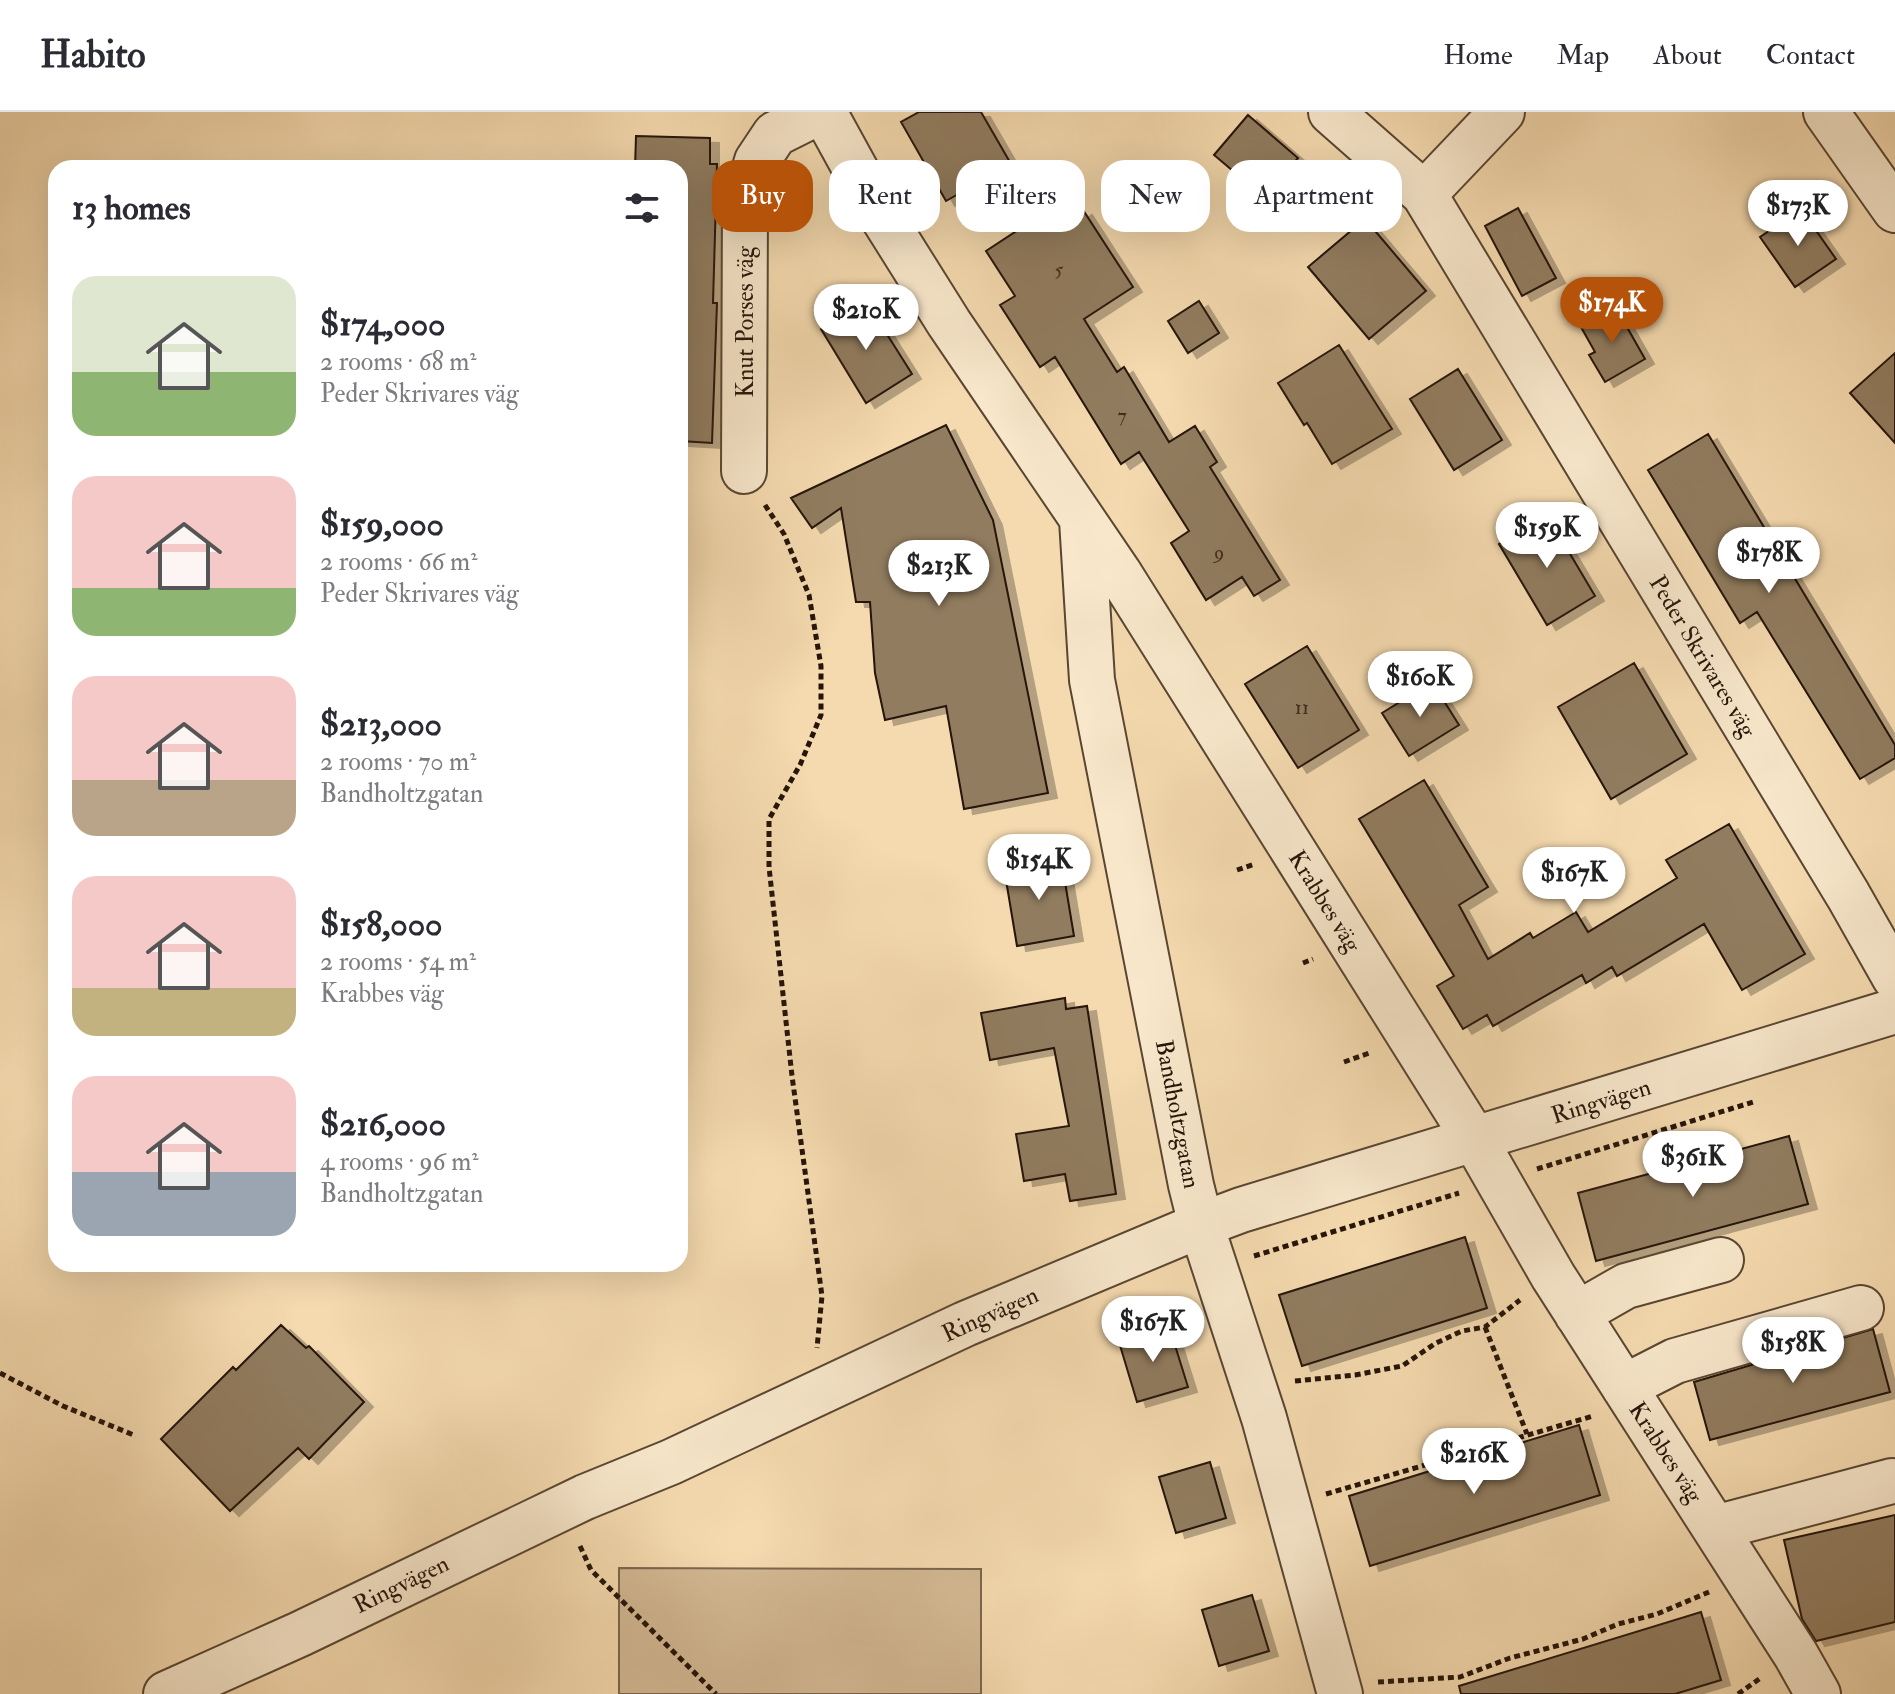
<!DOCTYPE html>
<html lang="en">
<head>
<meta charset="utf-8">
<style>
  body { margin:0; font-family:"IM FELL Double Pica",serif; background:#f7f7f7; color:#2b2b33; height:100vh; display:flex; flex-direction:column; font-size:30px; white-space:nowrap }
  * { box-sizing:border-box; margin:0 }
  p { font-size:26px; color:#7c7c81 }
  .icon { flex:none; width:44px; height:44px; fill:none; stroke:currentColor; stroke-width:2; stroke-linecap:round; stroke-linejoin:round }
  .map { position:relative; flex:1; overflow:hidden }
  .panel { position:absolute; left:48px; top:48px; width:640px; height:1112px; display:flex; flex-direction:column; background:#fff; border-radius:24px; box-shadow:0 8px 32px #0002 }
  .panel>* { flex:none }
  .hud { position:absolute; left:712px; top:48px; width:760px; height:72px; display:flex; gap:16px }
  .price { position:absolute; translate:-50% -68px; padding:0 18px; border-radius:28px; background:#fff; color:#222; font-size:26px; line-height:52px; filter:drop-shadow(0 2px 4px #0008) }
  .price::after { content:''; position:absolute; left:50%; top:48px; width:24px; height:18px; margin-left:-12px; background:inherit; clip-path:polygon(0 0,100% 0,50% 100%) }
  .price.on { background:#b45309; color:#fff }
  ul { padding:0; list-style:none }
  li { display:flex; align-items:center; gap:24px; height:200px; padding:0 24px }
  li span { display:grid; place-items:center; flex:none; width:224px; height:160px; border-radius:24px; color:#555 }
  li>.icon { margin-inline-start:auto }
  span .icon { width:96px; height:96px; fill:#fffc; stroke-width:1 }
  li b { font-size:34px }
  h2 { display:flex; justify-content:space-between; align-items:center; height:96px; padding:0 24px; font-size:34px }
  .chip { padding:0 28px; border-radius:24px; background:#fff; box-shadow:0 8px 32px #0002; font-size:28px; line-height:72px }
  .chip.on { background:#b45309; color:#fff }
  header { display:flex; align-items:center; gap:48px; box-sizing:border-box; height:112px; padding:0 40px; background:#fff; border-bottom:2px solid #e1e1e2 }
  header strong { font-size:38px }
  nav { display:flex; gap:44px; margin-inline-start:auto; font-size:28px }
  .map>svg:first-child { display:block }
  .green { fill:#d2b893; stroke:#7c664e; stroke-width:2 }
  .building { fill:#917b5f; stroke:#251409; stroke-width:2; filter:url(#shadow) }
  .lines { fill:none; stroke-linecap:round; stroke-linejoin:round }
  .minor-casing { stroke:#594632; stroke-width:48 }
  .path { stroke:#251409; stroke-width:5; stroke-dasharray:6 4; stroke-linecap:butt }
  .minor { stroke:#f8e7cb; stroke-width:44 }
  .labels { text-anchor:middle; stroke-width:7; stroke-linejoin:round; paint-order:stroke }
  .number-label { font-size:20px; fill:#402e1e }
  .street-label { font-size:24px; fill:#251409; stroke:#f8e7cb }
</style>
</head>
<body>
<header>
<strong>Habito</strong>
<nav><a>Home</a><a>Map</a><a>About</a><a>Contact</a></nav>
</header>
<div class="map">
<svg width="1895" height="1582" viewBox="0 0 1895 1582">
  <defs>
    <filter id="shadow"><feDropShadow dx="9" dy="5" stdDeviation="0" flood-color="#0004"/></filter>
  </defs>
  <rect width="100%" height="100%" fill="#f5daaf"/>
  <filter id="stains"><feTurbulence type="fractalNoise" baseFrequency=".0025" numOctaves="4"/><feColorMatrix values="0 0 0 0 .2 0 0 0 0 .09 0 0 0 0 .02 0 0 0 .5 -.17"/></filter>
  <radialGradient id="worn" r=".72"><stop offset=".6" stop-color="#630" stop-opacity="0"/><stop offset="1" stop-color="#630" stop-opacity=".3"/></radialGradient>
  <path class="green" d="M 619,1456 L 981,1457 L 981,1582 L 619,1582 Z"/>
  <path class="building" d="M 919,0 L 981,0 L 1011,52 L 946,89 L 901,10 Z
    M 1248,3 L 1298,46 L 1265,86 L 1214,43 Z
    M 636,24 L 710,26 L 710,52 L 717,52 L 713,191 L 717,191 L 712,331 L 680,329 L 680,56 L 635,56 Z
    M 1059,91 L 1069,107 L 1083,98 L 1133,175 L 1084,207 L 1117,260 L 1124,255 L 1169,330 L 1195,314 L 1217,350 L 1210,355 L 1280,468 L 1254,484 L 1242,465 L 1206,488 L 1171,431 L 1189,419 L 1139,340 L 1121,352 L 1055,245 L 1040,255 L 1000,193 L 1015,184 L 986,139 Z
    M 1518,96 L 1556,166 L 1522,184 L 1485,114 Z
    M 1801,97 L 1836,147 L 1795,175 L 1760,125 Z
    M 1365,107 L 1426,179 L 1369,227 L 1308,155 Z
    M 866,189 L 912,262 L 866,291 L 821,217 Z
    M 1199,189 L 1219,221 L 1188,241 L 1168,209 Z
    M 1615,194 L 1645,247 L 1605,270 L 1589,243 L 1595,240 L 1581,215 Z
    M 1339,233 L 1392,317 L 1332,352 L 1307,311 L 1304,313 L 1278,271 Z
    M 1895,241 L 1895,331 L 1850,281 Z
    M 1458,257 L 1502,328 L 1454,358 L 1410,287 Z
    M 946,313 L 993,408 L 1048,681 L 964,697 L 946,594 L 885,608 L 875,561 L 870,490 L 856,490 L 841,396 L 812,416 L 791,386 Z
    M 1708,322 L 1895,633 L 1895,646 L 1860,667 L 1757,500 L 1740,511 L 1648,358 Z
    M 1547,403 L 1595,484 L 1547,513 L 1499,432 Z
    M 1307,534 L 1359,618 L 1298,656 L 1245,572 Z
    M 1634,551 L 1687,642 L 1611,687 L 1558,595 Z
    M 1432,570 L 1459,613 L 1409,644 L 1382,601 Z
    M 1424,668 L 1488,775 L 1459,793 L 1488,847 L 1530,821 L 1533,826 L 1576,800 L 1588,820 L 1677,766 L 1666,748 L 1729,712 L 1805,842 L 1742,878 L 1704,812 L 1617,864 L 1612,855 L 1586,871 L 1582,863 L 1493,914 L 1487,903 L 1463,917 L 1437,874 L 1454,864 L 1359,707 Z
    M 1061,746 L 1074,824 L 1017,834 L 1004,756 Z
    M 1065,886 L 1066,897 L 1087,894 L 1116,1082 L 1070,1089 L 1065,1062 L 1024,1069 L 1016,1022 L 1069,1014 L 1054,936 L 990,948 L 981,901 Z
    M 1789,1024 L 1808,1092 L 1596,1149 L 1578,1081 Z
    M 1465,1125 L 1487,1196 L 1302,1254 L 1279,1183 Z
    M 281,1213 L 306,1236 L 309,1234 L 364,1290 L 309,1347 L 298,1336 L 230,1399 L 161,1327 L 233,1255 L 236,1258 Z
    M 1169,1214 L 1188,1275 L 1137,1290 L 1119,1230 Z
    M 1873,1217 L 1890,1280 L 1710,1328 L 1694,1270 Z
    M 1579,1313 L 1600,1383 L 1370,1454 L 1349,1384 Z
    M 1210,1350 L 1226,1406 L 1176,1421 L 1159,1365 Z
    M 1895,1403 L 1895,1510 L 1816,1529 L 1802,1507 L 1784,1428 Z
    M 1252,1483 L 1269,1539 L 1219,1554 L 1202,1498 Z
    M 1701,1500 L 1721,1568 L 1675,1582 L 1461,1582 L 1459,1574 Z"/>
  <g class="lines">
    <g class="minor-casing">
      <path id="minor" d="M 824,0 L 875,93 L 949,211 L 1119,461 L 1475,1028 L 1553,1164 L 1796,1543 L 1818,1582
        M 1331,0 L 1424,82 L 1848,783 L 1895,866
        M 1826,0 L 1895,98
        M 1424,82 L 1502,0
        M 744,359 L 745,88 L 757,49 L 775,22 L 819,0
        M 1082,408 L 1092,568 L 1191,1073 L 1201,1113 L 1264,1306 L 1340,1582
        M 1577,1202 L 1626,1174 L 1721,1148
        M 1624,1275 L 1675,1249 L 1861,1196
        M 1715,1416 L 1892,1369
        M 166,1582 L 300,1522 L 585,1385 L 671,1350 L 965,1212 L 1201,1113 L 1241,1098 L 1895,899"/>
    </g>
    <path class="path" d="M 765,393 L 784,422 L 809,483 L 821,554 L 821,603 L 800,653 L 769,707 L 769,755 L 792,964 L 822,1184 L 817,1236
      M 1237,758 L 1255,752
      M 1303,851 L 1313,847
      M 1344,950 L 1372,940
      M 1537,1057 L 1753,990
      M 1254,1144 L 1459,1081
      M 1485,1215 L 1527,1322
      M 0,1261 L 63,1294 L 136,1324
      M 1295,1269 L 1355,1263 L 1402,1254 L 1436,1231 L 1462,1219 L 1485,1215 L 1520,1188
      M 1326,1382 L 1593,1304
      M 580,1434 L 591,1458 L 716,1582
      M 1378,1570 L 1460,1565 L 1510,1546 L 1583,1527 L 1618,1512 L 1657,1502 L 1709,1480
      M 1738,1582 L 1762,1565"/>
    <use href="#minor" class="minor"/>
  </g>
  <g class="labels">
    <g class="number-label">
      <text x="1059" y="164">5</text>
      <text x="1122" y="310">7</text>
      <text x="1219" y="447">9</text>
      <text x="1302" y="602">11</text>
    </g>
    <g class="street-label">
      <text transform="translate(745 210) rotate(-90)" y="8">Knut Porses väg</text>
      <text transform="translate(1703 544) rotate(59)" y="8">Peder Skrivares väg</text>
      <text transform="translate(1325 789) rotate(58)" y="8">Krabbes väg</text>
      <text transform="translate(1601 989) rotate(-17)" y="8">Ringvägen</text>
      <text transform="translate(1178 1002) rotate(79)" y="8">Bandholtzgatan</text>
      <text transform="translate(990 1202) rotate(-24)" y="8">Ringvägen</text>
      <text transform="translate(1666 1340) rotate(57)" y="8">Krabbes väg</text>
      <text transform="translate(401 1472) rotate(-26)" y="8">Ringvägen</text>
    </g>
  </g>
  <rect width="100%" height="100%" filter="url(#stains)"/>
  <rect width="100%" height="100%" fill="url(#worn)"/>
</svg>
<b class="price" style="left:1798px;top:136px">$173K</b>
<b class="price on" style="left:1612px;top:233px">$174K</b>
<b class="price" style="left:866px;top:240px">$210K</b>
<b class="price" style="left:1547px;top:458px">$159K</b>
<b class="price" style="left:1769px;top:483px">$178K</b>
<b class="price" style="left:939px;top:496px">$213K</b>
<b class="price" style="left:1420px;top:607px">$160K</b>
<b class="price" style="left:1039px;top:790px">$154K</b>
<b class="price" style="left:1574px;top:803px">$167K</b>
<b class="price" style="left:1693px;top:1087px">$361K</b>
<b class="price" style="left:1153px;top:1252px">$167K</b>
<b class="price" style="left:1793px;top:1273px">$158K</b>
<b class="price" style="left:1474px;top:1384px">$216K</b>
<div class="hud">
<a class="chip on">Buy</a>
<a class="chip">Rent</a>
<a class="chip">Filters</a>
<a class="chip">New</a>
<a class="chip">Apartment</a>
</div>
<section class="panel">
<h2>13 homes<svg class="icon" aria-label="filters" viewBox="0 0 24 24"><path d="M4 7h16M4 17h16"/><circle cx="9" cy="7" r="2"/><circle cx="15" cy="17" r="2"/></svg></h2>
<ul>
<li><span style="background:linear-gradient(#dfe7d0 60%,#8fb573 0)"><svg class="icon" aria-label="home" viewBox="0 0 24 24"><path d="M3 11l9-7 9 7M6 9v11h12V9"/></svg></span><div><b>$174,000</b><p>2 rooms · 68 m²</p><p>Peder Skrivares väg</p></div></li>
<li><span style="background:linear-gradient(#f6c9c9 70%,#8fb573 0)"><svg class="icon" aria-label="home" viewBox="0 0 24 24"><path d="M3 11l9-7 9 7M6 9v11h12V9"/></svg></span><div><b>$159,000</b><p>2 rooms · 66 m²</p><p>Peder Skrivares väg</p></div></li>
<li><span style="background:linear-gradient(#f6c9c9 65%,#b9a48a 0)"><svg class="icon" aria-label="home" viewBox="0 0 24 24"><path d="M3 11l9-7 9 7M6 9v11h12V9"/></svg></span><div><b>$213,000</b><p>2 rooms · 70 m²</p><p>Bandholtzgatan</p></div></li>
<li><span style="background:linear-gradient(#f6c9c9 70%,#c2b280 0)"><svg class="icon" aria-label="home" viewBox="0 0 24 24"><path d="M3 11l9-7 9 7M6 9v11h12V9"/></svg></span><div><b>$158,000</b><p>2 rooms · 54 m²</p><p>Krabbes väg</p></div></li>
<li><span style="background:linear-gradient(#f6c9c9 60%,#9aa5b1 0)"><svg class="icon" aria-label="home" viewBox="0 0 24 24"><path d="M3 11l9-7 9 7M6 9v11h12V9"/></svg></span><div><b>$216,000</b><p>4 rooms · 96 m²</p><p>Bandholtzgatan</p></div></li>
</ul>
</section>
</div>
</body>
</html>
